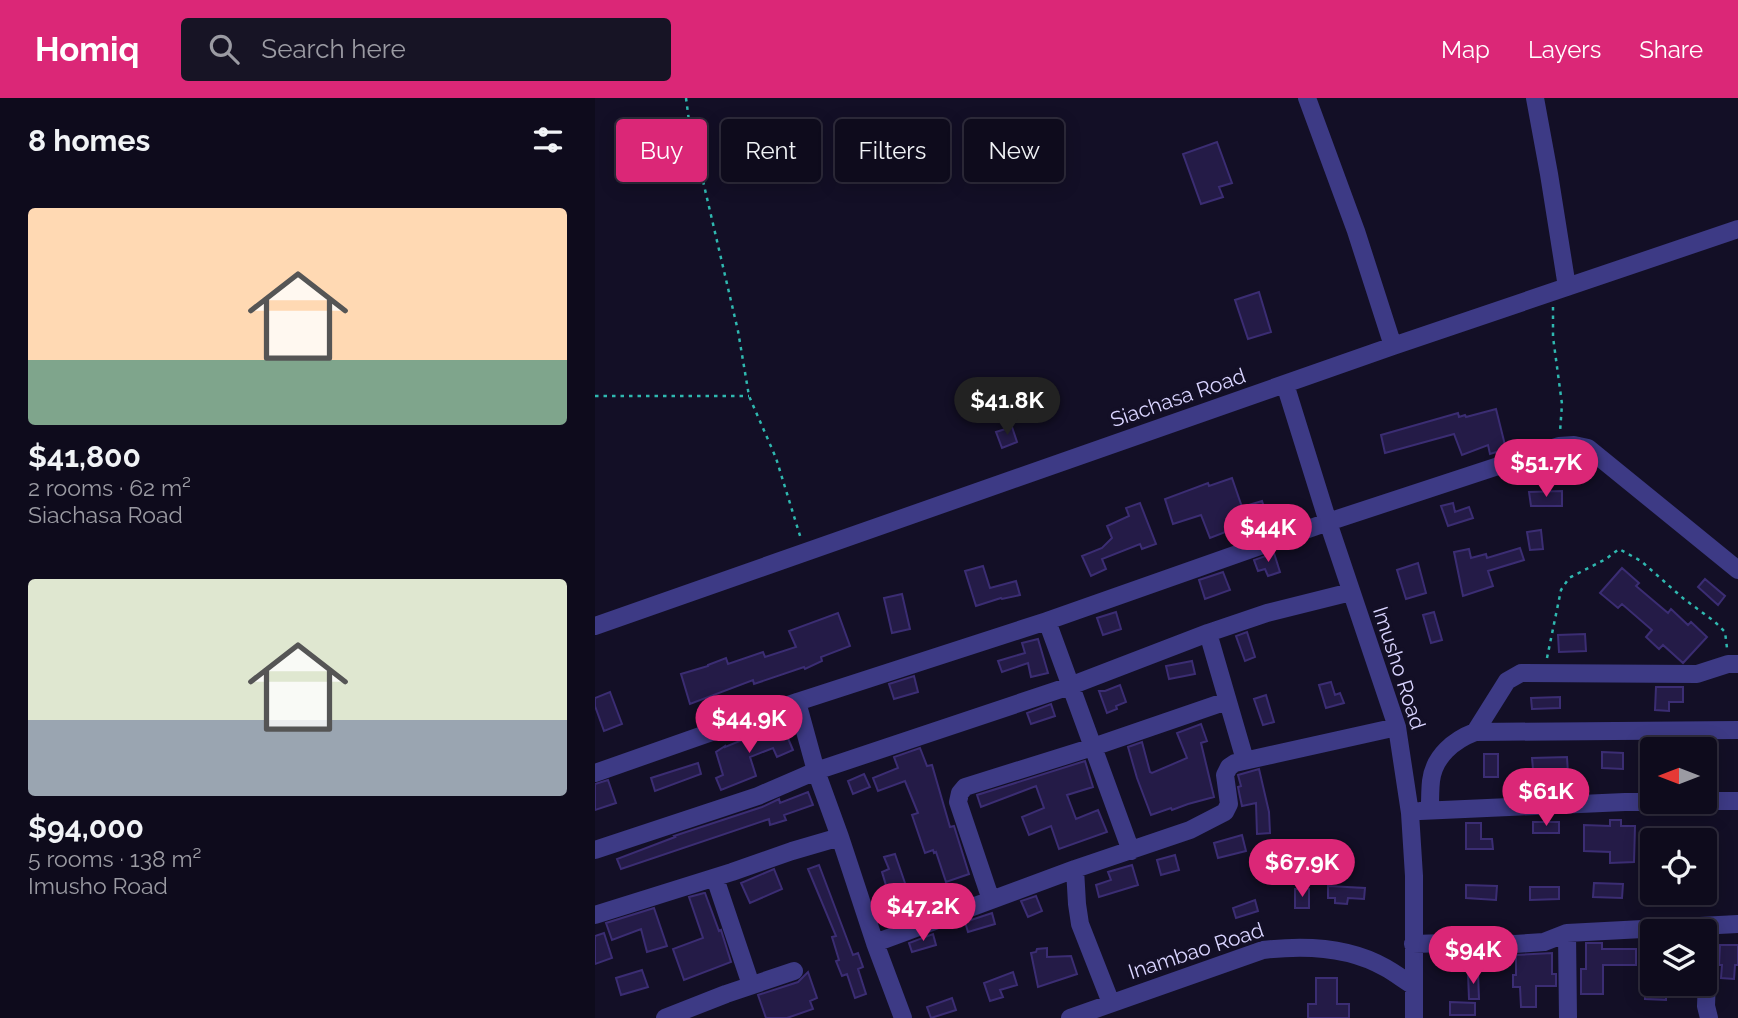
<!DOCTYPE html>
<html lang="en">
<head>
<meta charset="utf-8">
<style>
  body { margin:0; font-family:Raleway,sans-serif; background:#171425; color:#f1f3f6; height:100vh; display:flex; flex-direction:column; font-size:26px; white-space:nowrap }
  * { box-sizing:border-box; margin:0 }
  p { font-size:23px; color:#9b9ba3 }
  .icon { flex:none; width:38px; height:38px; fill:none; stroke:currentColor; stroke-width:2; stroke-linecap:round; stroke-linejoin:round }
  .map { position:relative; flex:1; overflow:hidden }
  .details { display:flex; flex-direction:column; background:#0e0b1c; width:595px }
  .details>* { flex:none }
  .banner { position:absolute; left:21px; top:21px; width:665px; height:63px; display:flex; gap:14px }
  .needle { width:46px; rotate:270deg }
  .buttons { position:absolute; left:1045px; top:639px; display:grid; gap:14px }
  .buttons a { display:grid; place-items:center; width:77px; height:77px; border-radius:7px; background:#0e0b1c; box-shadow:0 4px 18px #0003,0 0 0 2px #2e2b3b; font-size:35px }
  .price { position:absolute; translate:-50% -60px; padding:0 16px; border-radius:24px; background:#db2777; color:#fff; font-size:23px; line-height:46px; filter:drop-shadow(0 2px 4px #0008) }
  .price::after { content:''; position:absolute; left:50%; top:42px; width:21px; height:16px; margin-left:-10px; background:inherit; clip-path:polygon(0 0,100% 0,50% 100%) }
  .price.selected { background:#222; color:#fff }
  ul { padding:0; list-style:none }
  li { display:grid; align-content:center; gap:14px; height:371px; padding:0 28px }
  li span { display:grid; place-items:center; height:217px; border-radius:7px; color:#555 }
  li>.icon { margin-inline-start:auto }
  span .icon { width:126px; height:126px; fill:#fffc; stroke-width:1 }
  li b { font-size:30px }
  h2 { display:flex; justify-content:space-between; align-items:center; height:84px; padding:0 28px; font-size:30px }
  .chip { padding:0 24px; border-radius:7px; background:#0e0b1c; box-shadow:0 4px 18px #0003,0 0 0 2px #2e2b3b; font-size:24px; line-height:63px }
  .chip.selected { background:#db2777; color:#fff }
  header { display:flex; align-items:center; gap:42px; box-sizing:border-box; height:98px; padding:0 35px; background:#db2777; color:#fff }
  header strong { font-size:33px }
  nav { display:flex; gap:38px; margin-inline-start:auto; font-size:24px }
  .search { width:490px; height:63px; background:#171425; display:flex; align-items:center; gap:18px; box-sizing:border-box; padding:0 24px; border-radius:7px; color:#9b9ba3; font-size:26px }
  main { display:flex; flex:1; min-height:0 }
  .map>svg:first-child { display:block }
  .building { fill:#241b47; stroke:#3b2d73; stroke-width:2 }
  .lines { fill:none; stroke-linecap:round; stroke-linejoin:round }
  .path { stroke:#2fb8b0; stroke-width:2.5; stroke-dasharray:3.5 5; stroke-linecap:butt }
  .minor { stroke:#3d3a85; stroke-width:18 }
  .labels { text-anchor:middle; stroke-width:7; stroke-linejoin:round; paint-order:stroke }
  .street-label { font-size:21px; fill:#d9d4ff; stroke:#130f26 }
</style>
</head>
<body>
<header>
<strong>Homiq</strong>
<div class="search"><svg class="icon" aria-label="search" viewBox="0 0 24 24"><circle cx="10" cy="10" r="6"/><path d="M15 15l6 6"/></svg>Search here</div>
<nav><a>Map</a><a>Layers</a><a>Share</a></nav>
</header>
<main>
<section class="details">
<h2>8 homes<svg class="icon" aria-label="filters" viewBox="0 0 24 24"><path d="M4 7h16M4 17h16"/><circle cx="9" cy="7" r="2"/><circle cx="15" cy="17" r="2"/></svg></h2>
<ul>
<li><span style="background:linear-gradient(#ffd9b3 70%,#7fa58c 0)"><svg class="icon" aria-label="home" viewBox="0 0 24 24"><path d="M3 11l9-7 9 7M6 9v11h12V9"/></svg></span><div><b>$41,800</b><p>2 rooms · 62 m²</p><p>Siachasa Road</p></div></li>
<li><span style="background:linear-gradient(#dfe7d0 65%,#9aa5b1 0)"><svg class="icon" aria-label="home" viewBox="0 0 24 24"><path d="M3 11l9-7 9 7M6 9v11h12V9"/></svg></span><div><b>$94,000</b><p>5 rooms · 138 m²</p><p>Imusho Road</p></div></li>
</ul>
</section>
<div class="map">
<svg width="1143" height="920" viewBox="0 0 1143 920">
  <rect width="100%" height="100%" fill="#130f26"/>
  <path class="building" d="M 622,44 L 637,85 L 624,89 L 628,99 L 606,106 L 588,56 Z
    M 664,194 L 676,234 L 653,241 L 640,202 Z
    M 901,311 L 911,351 L 895,356 L 893,347 L 867,357 L 859,336 L 790,355 L 786,337 L 863,315 L 864,319 L 870,317 L 871,319 Z
    M 417,329 L 422,344 L 407,350 L 401,334 Z
    M 637,380 L 647,409 L 667,403 L 672,418 L 615,440 L 606,417 L 578,426 L 570,401 L 613,385 L 614,388 Z
    M 967,393 L 967,408 L 936,408 L 934,394 Z
    M 545,405 L 561,446 L 547,451 L 545,446 L 507,461 L 511,471 L 496,478 L 487,458 L 507,450 L 517,440 L 512,428 L 534,418 L 531,410 Z
    M 858,405 L 860,414 L 874,409 L 878,420 L 853,428 L 846,408 Z
    M 946,432 L 948,451 L 935,452 L 932,434 Z
    M 925,450 L 929,462 L 893,473 L 898,488 L 868,498 L 859,454 L 874,451 L 876,460 L 891,456 L 892,460 Z
    M 679,455 L 685,474 L 673,478 L 670,471 L 663,473 L 659,462 Z
    M 823,465 L 831,495 L 811,501 L 802,472 Z
    M 388,468 L 395,490 L 421,483 L 425,497 L 407,501 L 406,500 L 381,508 L 370,473 Z
    M 1027,470 L 1044,485 L 1041,488 L 1073,515 L 1076,511 L 1093,527 L 1096,524 L 1112,539 L 1088,565 L 1068,547 L 1064,551 L 1051,539 L 1057,532 L 1027,506 L 1023,510 L 1005,495 Z
    M 628,474 L 635,492 L 610,501 L 604,482 Z
    M 1110,481 L 1130,498 L 1123,507 L 1103,489 Z
    M 307,496 L 315,531 L 297,535 L 289,500 Z
    M 521,514 L 526,531 L 508,537 L 502,520 Z
    M 839,514 L 847,542 L 836,545 L 828,517 Z
    M 243,515 L 255,548 L 226,559 L 227,563 L 210,571 L 209,569 L 159,586 L 158,582 L 95,606 L 86,576 L 113,568 L 113,567 L 131,560 L 133,566 L 168,554 L 170,559 L 201,549 L 194,533 Z
    M 652,534 L 660,559 L 650,563 L 641,538 Z
    M 990,536 L 991,553 L 964,554 L 963,537 Z
    M 443,541 L 453,575 L 436,579 L 433,565 L 407,574 L 403,563 L 430,555 L 427,545 Z
    M 597,563 L 600,576 L 574,581 L 571,568 Z
    M 319,578 L 323,594 L 299,601 L 294,586 Z
    M 736,584 L 740,597 L 745,595 L 749,605 L 731,610 L 724,587 Z
    M 525,587 L 531,604 L 521,608 L 522,611 L 512,615 L 504,593 L 510,593 Z
    M 1061,589 L 1088,589 L 1088,604 L 1074,604 L 1074,613 L 1060,612 Z
    M 15,594 L 27,626 L 9,633 L 0,608 L 0,600 Z
    M 671,597 L 679,624 L 668,627 L 659,601 Z
    M 965,599 L 965,610 L 937,611 L 936,600 Z
    M 456,606 L 460,618 L 436,626 L 432,615 Z
    M 187,626 L 198,652 L 182,659 L 178,650 L 155,659 L 161,678 L 126,692 L 121,680 L 128,677 L 121,654 L 130,648 L 130,649 Z
    M 606,626 L 612,643 L 606,645 L 619,699 L 593,706 L 577,712 L 576,710 L 556,717 L 542,680 L 533,649 L 547,644 L 555,674 L 557,675 L 592,660 L 582,635 Z
    M 325,650 L 332,668 L 337,667 L 355,729 L 359,728 L 374,776 L 351,784 L 341,754 L 339,755 L 338,752 L 330,755 L 317,717 L 323,715 L 310,683 L 283,693 L 278,680 L 303,670 L 299,659 Z
    M 1007,654 L 1028,655 L 1028,671 L 1007,670 Z
    M 889,656 L 903,656 L 903,679 L 889,679 Z
    M 972,659 L 973,676 L 951,677 L 951,671 L 938,671 L 937,660 Z
    M 490,663 L 498,689 L 472,697 L 481,721 L 503,712 L 512,734 L 464,751 L 456,728 L 434,737 L 427,719 L 449,710 L 441,688 L 386,709 L 382,697 Z
    M 103,665 L 106,676 L 60,693 L 56,680 Z
    M 664,671 L 674,714 L 675,735 L 662,736 L 661,705 L 647,708 L 645,699 L 643,689 L 646,688 L 643,677 Z
    M 269,676 L 275,689 L 258,696 L 253,683 Z
    M 13,682 L 21,705 L 0,712 L 0,686 Z
    M 213,694 L 218,707 L 189,717 L 191,722 L 175,727 L 174,721 L 26,771 L 22,761 L 80,739 L 79,738 L 167,709 L 184,701 L 185,705 Z
    M 1015,722 L 1026,722 L 1026,728 L 1040,728 L 1039,764 L 1015,765 L 1015,754 L 989,753 L 989,727 L 1015,728 Z
    M 938,724 L 964,724 L 964,735 L 938,735 Z
    M 871,725 L 886,725 L 886,741 L 897,741 L 898,751 L 871,751 Z
    M 647,737 L 651,753 L 623,760 L 619,745 Z
    M 300,756 L 311,788 L 293,794 L 287,774 L 294,771 L 289,759 Z
    M 580,757 L 584,772 L 566,777 L 562,762 Z
    M 224,767 L 258,857 L 263,855 L 268,869 L 263,871 L 271,896 L 260,900 L 252,876 L 247,878 L 241,863 L 244,862 L 237,839 L 241,838 L 213,771 Z
    M 537,767 L 543,787 L 504,799 L 501,787 L 516,782 L 513,774 Z
    M 179,771 L 187,791 L 155,805 L 146,785 Z
    M 999,785 L 1028,786 L 1027,800 L 998,799 Z
    M 871,787 L 902,788 L 901,802 L 871,800 Z
    M 733,788 L 770,790 L 769,801 L 753,800 L 752,806 L 740,805 L 740,800 L 733,800 Z
    M 935,789 L 964,789 L 964,801 L 935,802 Z
    M 700,791 L 714,791 L 714,810 L 700,810 Z
    M 109,795 L 110,795 L 124,833 L 126,832 L 136,864 L 89,882 L 78,851 L 108,840 L 94,799 Z
    M 441,798 L 447,813 L 433,819 L 426,803 Z
    M 660,802 L 663,813 L 641,820 L 638,810 Z
    M 59,810 L 72,848 L 52,854 L 46,831 L 17,842 L 11,825 Z
    M 397,815 L 400,826 L 373,834 L 370,824 Z
    M 9,835 L 17,860 L 0,866 L 0,838 Z
    M 338,836 L 341,847 L 317,854 L 314,845 Z
    M 991,845 L 1007,845 L 1007,851 L 1041,851 L 1041,867 L 1008,867 L 1008,896 L 986,896 L 986,871 L 991,871 Z
    M 1125,847 L 1143,847 L 1143,867 L 1140,867 L 1139,881 L 1126,880 L 1127,867 L 1124,867 Z
    M 452,850 L 452,859 L 476,858 L 482,876 L 443,889 L 436,855 L 441,854 L 442,851 Z
    M 957,855 L 957,876 L 961,876 L 961,888 L 941,888 L 941,909 L 926,909 L 925,889 L 918,889 L 918,877 L 921,877 L 921,857 Z
    M 47,872 L 53,889 L 26,897 L 21,880 Z
    M 213,874 L 222,900 L 215,903 L 218,911 L 192,920 L 171,920 L 163,897 L 203,884 Z
    M 418,874 L 422,887 L 405,892 L 408,899 L 395,903 L 389,885 Z
    M 873,875 L 883,875 L 884,901 L 874,901 Z
    M 721,880 L 742,880 L 742,906 L 754,906 L 754,920 L 713,920 L 713,906 L 721,906 Z
    M 1050,886 L 1071,886 L 1071,902 L 1050,901 Z
    M 357,900 L 361,912 L 336,920 L 332,909 Z
    M 855,904 L 880,905 L 880,917 L 855,917 Z"/>
  <g class="lines">
    <path class="path" d="M 91,0 L 94,23 L 143,233 L 154,298 L 181,360 L 206,441
      M 958,209 L 958,239 L 967,306 L 965,334
      M 0,298 L 154,298
      M 952,560 L 966,492 L 974,480 L 1011,461 L 1024,451 L 1046,463 L 1089,501 L 1119,523 L 1130,534 L 1132,550"/>
    <path class="minor" d="M 712,0 L 761,133 L 798,248
      M 940,0 L 954,76 L 972,189
      M 690,286 L 733,424 L 802,629 L 815,715 L 819,778 L 819,920
      M 452,523 L 536,753
      M 0,528 L 798,248 L 1143,131
      M 613,535 L 650,662
      M 202,604 L 221,673 L 245,739 L 280,845 L 308,920
      M 880,634 L 912,583 L 926,575 L 1102,576 L 1133,566 L 1143,566
      M 0,675 L 202,604 L 452,523 L 733,424 L 964,348 L 979,347 L 993,350 L 1143,472
      M 1110,703 L 1143,703
      M 835,712 C 835,702 835,692 836,683 C 839,658 859,642 880,634 L 1143,632
      M 825,713 L 1030,704 L 1104,704
      M 0,752 L 163,698 L 221,673 L 475,588 L 613,535 L 672,515 L 756,494
      M 480,771 L 482,806 L 485,826 L 516,905
      M 120,780 L 156,887
      M 396,802 L 363,704 L 365,695 L 370,689 L 498,649 L 632,603
      M 0,817 L 137,774 L 197,753 L 245,739
      M 972,835 L 973,920
      M 280,845 L 480,771 L 595,732 L 630,714 L 634,706 L 630,677 L 634,669 L 640,665 L 802,629
      M 818,846 L 886,844 L 920,846 L 949,844 L 972,835 L 1143,826
      M 70,920 L 131,896 L 199,873
      M 475,920 L 668,852 C 709,847 755,849 791,870 C 800,875 809,882 819,888
      M 1114,920 L 1111,908 L 1114,828"/>
  </g>
  <g class="labels">
    <g class="street-label">
      <text transform="translate(583 300) rotate(-19)" y="7">Siachasa Road</text>
      <text transform="translate(804 570) rotate(72)" y="7">Imusho Road</text>
      <text transform="translate(601 853) rotate(-18)" y="7">Inambao Road</text>
    </g>
  </g>
</svg>
<div class="buttons">
<a><svg class="needle" viewBox="-14 -14 28 28"><path d="M0-13l5 13h-10z" fill="#e53935"/><path d="M0 13l5-13h-10z" fill="#9b9ba3"/></svg></a>
<a><svg class="icon" aria-label="locate" viewBox="0 0 24 24"><circle cx="12" cy="12" r="6"/><path d="M12 2v4M12 18v4M2 12h4M18 12h4"/></svg></a>
<a><svg class="icon" aria-label="layers" viewBox="0 0 24 24"><path d="M12 4l9 5-9 5-9-5zM3 14l9 5 9-5"/></svg></a>
</div>
<b class="price selected" style="left:412px;top:339px">$41.8K</b>
<b class="price" style="left:951px;top:401px">$51.7K</b>
<b class="price" style="left:673px;top:466px">$44K</b>
<b class="price" style="left:154px;top:657px">$44.9K</b>
<b class="price" style="left:951px;top:730px">$61K</b>
<b class="price" style="left:707px;top:801px">$67.9K</b>
<b class="price" style="left:328px;top:845px">$47.2K</b>
<b class="price" style="left:878px;top:888px">$94K</b>
<div class="banner">
<a class="chip selected">Buy</a>
<a class="chip">Rent</a>
<a class="chip">Filters</a>
<a class="chip">New</a>
</div>
</div>
</main>
</body>
</html>
